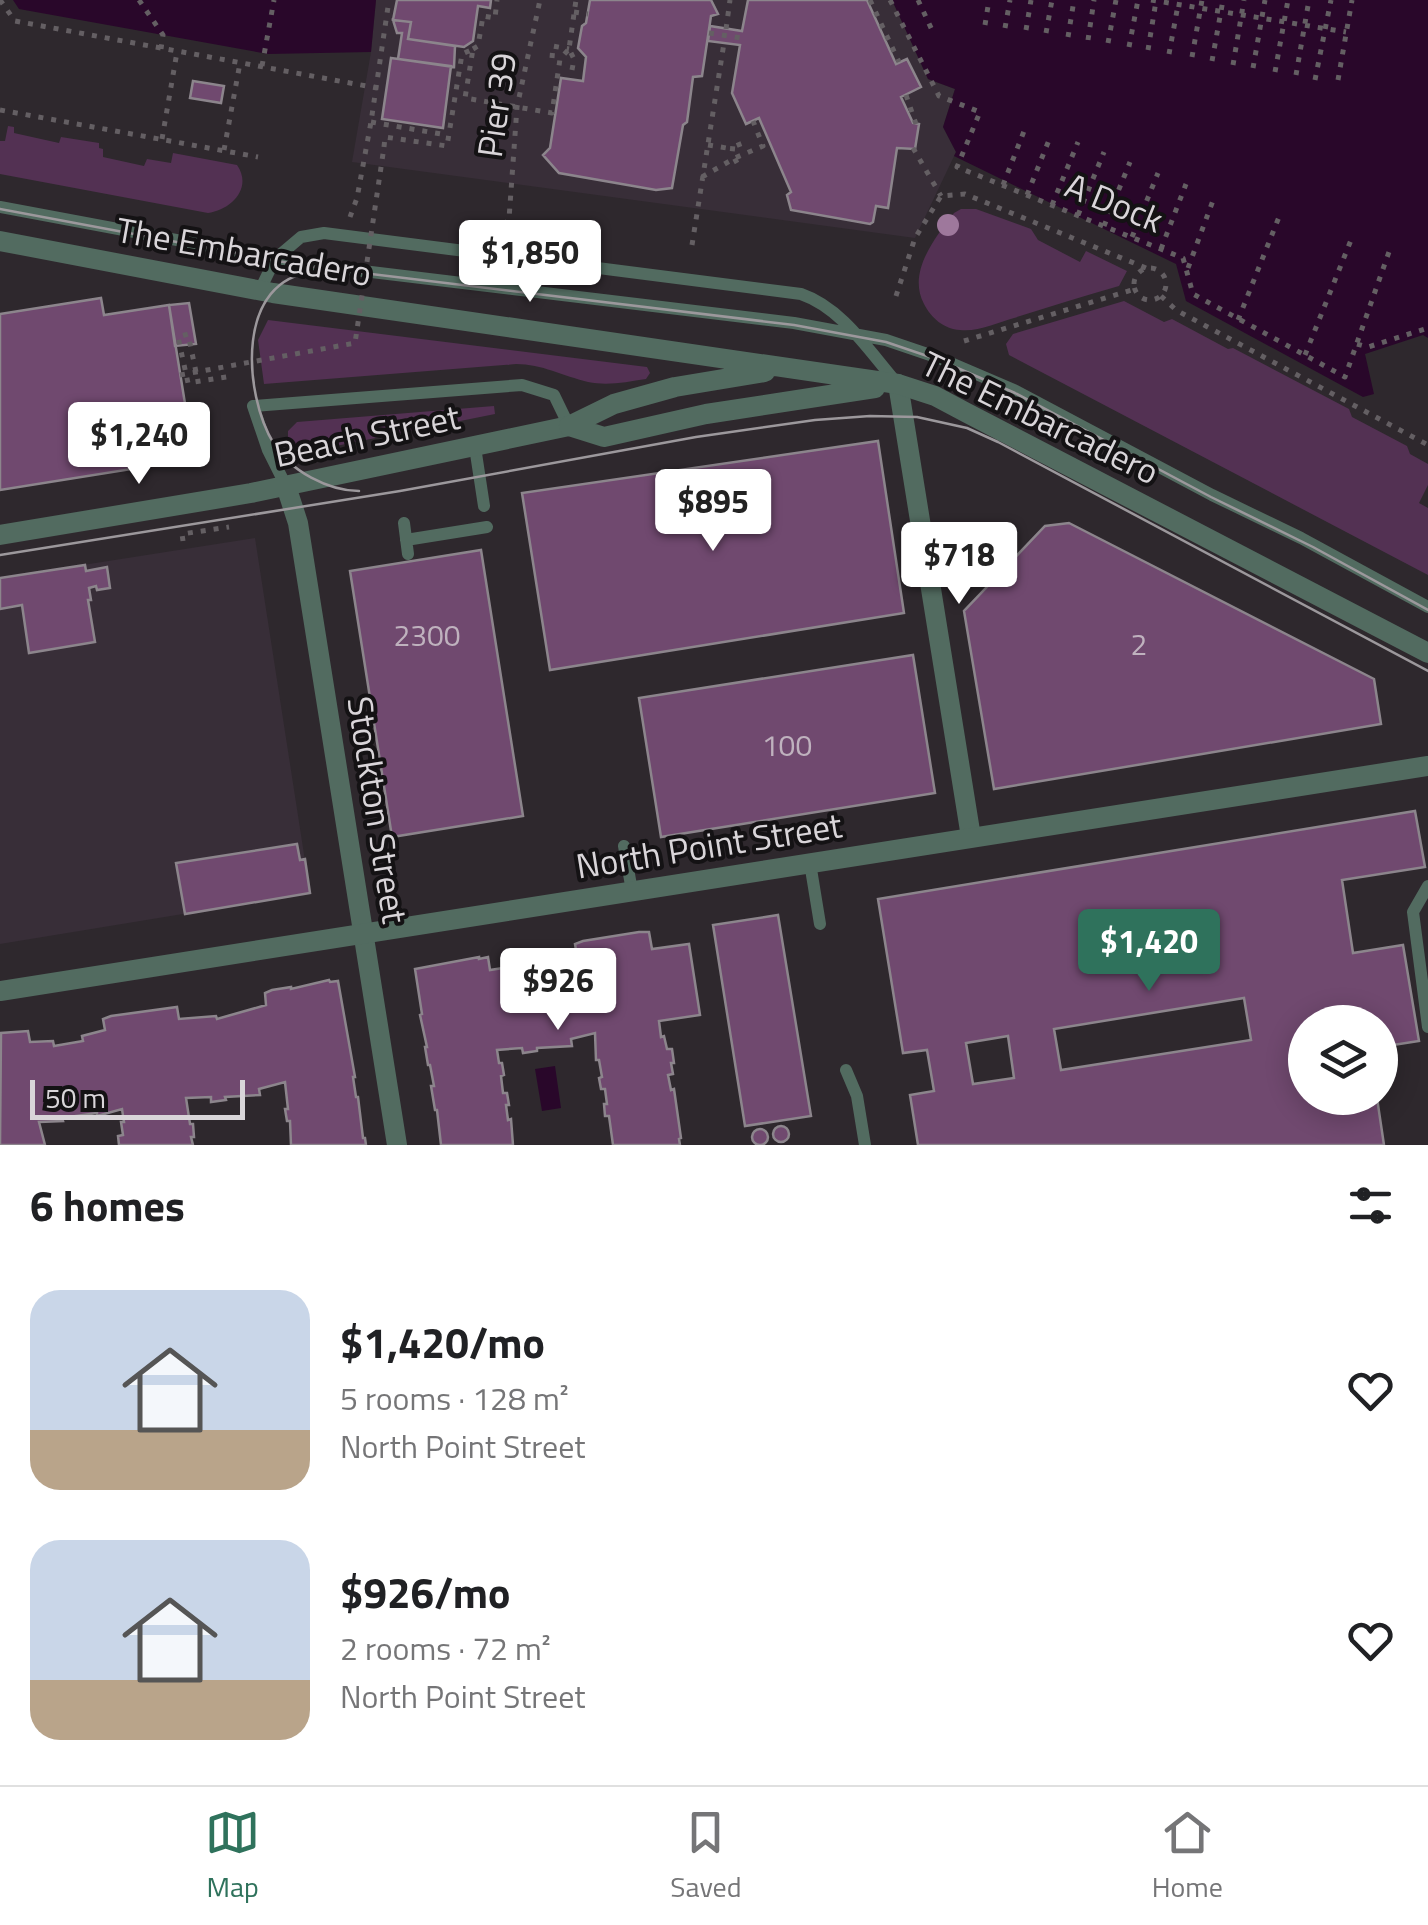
<!DOCTYPE html>
<html lang="en">
<head>
<meta charset="utf-8">
<style>
  body { margin:0; font-family:"Titillium Web",sans-serif; background:#f6f6f6; color:#202124; height:100vh; display:flex; flex-direction:column; font-size:38px; white-space:nowrap }
  * { box-sizing:border-box; margin:0 }
  p { font-size:32px; color:#757577 }
  .icon { flex:none; width:55px; height:55px; fill:none; stroke:currentColor; stroke-width:2; stroke-linecap:round; stroke-linejoin:round }
  .map { position:relative; height:1145px; overflow:hidden }
  .details { display:flex; flex-direction:column; background:#fff; flex:1 }
  .details>* { flex:none }
  .buttons { position:absolute; left:1288px; top:1005px; display:grid; gap:20px }
  .buttons a { display:grid; place-items:center; width:110px; height:110px; border-radius:50%; background:#fff; box-shadow:0 5px 25px #0003; font-size:50px }
  .scale { position:absolute; left:30px; bottom:25px; width:215px; box-sizing:border-box; padding-left:10px; border:5px solid #d9d5d9; border-top:0; font-size:28px; line-height:35px; white-space:nowrap; color:#d9d5d9; -webkit-text-stroke:8px #141214; paint-order:stroke }
  .price { position:absolute; translate:-50% -85px; padding:0 22px; border-radius:10px; background:#fff; color:#222; font-size:32px; line-height:65px; filter:drop-shadow(0 2px 5px #0008) }
  .price::after { content:''; position:absolute; left:50%; top:60px; width:30px; height:22px; margin-left:-15px; background:inherit; clip-path:polygon(0 0,100% 0,50% 100%) }
  .price.selected { background:#2f725c; color:#fff }
  ul { padding:0; list-style:none }
  li { display:flex; align-items:center; gap:30px; height:250px; padding:0 30px }
  li span { display:grid; place-items:center; flex:none; width:280px; height:200px; border-radius:30px; color:#555 }
  li>.icon { margin-inline-start:auto }
  span .icon { width:120px; height:120px; fill:#fffc; stroke-width:1 }
  li b { font-size:42px }
  h2 { display:flex; justify-content:space-between; align-items:center; height:120px; padding:0 30px; font-size:42px }
  .tab-bar { display:flex; justify-content:space-around; align-items:center; height:140px; border-top:2px solid #e0e0e0; background:#fff; font-size:28px; color:#757577 }
  .tab-bar a { display:grid; justify-items:center; gap:5px }
  .tab-bar .selected { color:#2f725c }
  .map>svg:first-child { display:block }
  .built { fill:#382e38 }
  .green { fill:#533153 }
  .water { fill:#29072a }
  .building { fill:#70496f; stroke:#8c858c; stroke-width:2.5; fill-rule:evenodd }
  .lines { fill:none; stroke-linecap:round; stroke-linejoin:round }
  .path { stroke:#645f63; stroke-width:5; stroke-dasharray:5 8; stroke-linecap:butt }
  .service { stroke:#526b60; stroke-width:12 }
  .minor { stroke:#526b60; stroke-width:20 }
  .tertiary { stroke:#526b60; stroke-width:20 }
  .tram { stroke:#9c989c; stroke-width:2.5 }
  .path-bridge { stroke:#645f63; stroke-width:5; stroke-dasharray:5 8; stroke-linecap:butt }
  .tree { fill:#9e789c }
  .labels { text-anchor:middle; stroke-width:8; stroke-linejoin:round; paint-order:stroke }
  .number-label { font-size:30px; fill:#bfb2be }
  .street-label { font-size:35px; fill:#d9d5d9; stroke:#141214 }
</style>
</head>
<body>
<div class="map">
<svg width="1428" height="1145" viewBox="0 0 1428 1145">
  <rect width="100%" height="100%" fill="#2e282d"/>
  <path class="built" d="M 376,0 L 892,0 L 928,79 L 955,89 L 943,127 L 956,152 L 915,238 L 352,162 L 371,52 Z
    M 255,538 L 310,893 L 0,944 L 0,578 Z"/>
  <path class="green" d="M 8,126 L 14,127 L 14,133 L 59,143 L 61,137 L 99,143 L 99,148 L 103,149 L 103,157 L 144,166 L 147,159 L 171,163 L 173,153 L 237,165 C 253,188 231,210 208,213 L 0,174 L 0,141 L 5,141 Z
    M 961,209 L 976,209 L 1031,229 L 1038,240 L 1080,262 L 1086,251 L 1127,271 L 1119,286 C 1084,296 1049,307 1014,318 C 997,323 978,332 960,330 C 944,329 931,318 924,304 C 907,272 935,238 954,213 Z
    M 1124,301 L 1164,322 L 1172,319 L 1228,349 L 1233,348 L 1349,409 L 1352,417 L 1407,446 L 1410,454 L 1428,464 L 1428,485 L 1419,503 L 1428,508 L 1428,575 L 1009,355 L 1006,344 L 1013,334 Z
    M 268,320 L 647,367 L 650,373 L 646,379 C 626,382 608,386 588,382 C 563,376 542,364 516,364 L 264,384 L 258,340 Z
    M 494,406 L 495,414 L 301,453 L 293,452 L 288,448 L 288,431 L 297,422 Z"/>
  <path class="water" d="M 13,0 L 376,0 L 371,52 L 268,54 L 19,9 Z
    M 892,0 L 1428,0 L 1428,338 L 1423,335 L 1365,354 L 1374,394 L 1363,397 L 1186,301 L 1176,264 L 954,156 L 956,152 L 943,127 L 955,89 L 928,79 Z
    M 555,1066 L 561,1108 L 542,1111 L 535,1069 Z"/>
  <path class="building" d="M 397,0 L 491,0 L 490,8 L 478,6 L 473,41 L 464,47 L 408,39 L 411,22 L 393,20 Z
    M 590,0 L 711,0 L 718,14 L 711,16 L 702,76 L 693,77 L 687,122 L 683,125 L 672,188 L 656,190 L 559,173 L 543,155 L 550,148 L 561,78 L 583,81 L 586,57 L 578,48 L 582,26 L 586,23 Z
    M 748,0 L 867,0 L 896,64 L 907,59 L 921,87 L 901,97 L 913,123 L 919,124 L 915,149 L 897,148 L 888,208 L 876,206 L 873,222 L 870,224 L 791,210 L 787,195 L 791,192 L 759,118 L 746,124 L 732,93 L 740,45 L 708,41 L 710,26 L 742,31 Z
    M 393,20 L 411,22 L 408,39 L 455,46 L 454,67 L 398,59 L 402,33 L 397,33 Z
    M 391,58 L 451,66 L 443,128 L 382,119 Z
    M 193,81 L 224,86 L 221,103 L 190,98 Z
    M 101,298 L 104,315 L 169,305 L 194,459 L 0,490 L 0,314 Z
    M 189,303 L 196,344 L 175,346 L 169,305 Z
    M 878,441 L 904,613 L 550,670 L 522,493 Z
    M 1069,523 L 1374,679 L 1381,724 L 994,789 L 964,611 L 1045,526 Z
    M 481,550 L 523,816 L 392,837 L 350,571 Z
    M 85,565 L 86,571 L 107,567 L 110,588 L 97,590 L 96,586 L 89,588 L 91,600 L 88,600 L 95,642 L 29,653 L 22,605 L 0,609 L 0,578 Z
    M 913,655 L 935,793 L 661,837 L 639,698 Z
    M 1415,811 L 1425,867 L 1342,880 L 1353,953 L 1403,945 L 1419,1041 L 1380,1047 L 1380,1022 L 1305,1022 L 1305,1098 L 1377,1098 L 1384,1145 L 918,1145 L 910,1095 L 934,1091 L 927,1050 L 903,1053 L 878,899 ZM 1244,998 L 1251,1040 L 1061,1070 L 1054,1029 ZM 1008,1036 L 1014,1078 L 973,1084 L 966,1043 Z
    M 297,844 L 300,860 L 305,859 L 310,893 L 185,914 L 176,863 Z
    M 778,915 L 811,1116 L 745,1126 L 713,925 Z
    M 639,932 L 649,932 L 652,949 L 689,944 L 700,1015 L 659,1021 L 661,1037 L 664,1036 L 667,1049 L 672,1049 L 674,1063 L 671,1063 L 673,1074 L 668,1075 L 671,1090 L 674,1089 L 681,1138 L 679,1139 L 680,1145 L 613,1145 L 609,1116 L 605,1116 L 604,1104 L 607,1104 L 605,1089 L 601,1089 L 599,1078 L 602,1077 L 599,1060 L 596,1060 L 595,1033 L 571,1039 L 572,1046 L 537,1048 L 537,1051 L 523,1053 L 522,1048 L 497,1050 L 499,1063 L 502,1063 L 504,1075 L 501,1076 L 503,1093 L 507,1093 L 509,1105 L 506,1105 L 508,1120 L 511,1119 L 513,1145 L 441,1145 L 437,1110 L 435,1110 L 431,1086 L 434,1086 L 430,1065 L 428,1065 L 425,1047 L 427,1047 L 420,1015 L 422,1014 L 415,969 L 479,957 L 479,959 L 488,957 L 490,970 L 503,968 L 503,971 L 527,967 L 527,969 L 577,956 L 575,944 L 583,941 Z
    M 329,980 L 330,982 L 338,981 L 355,1077 L 353,1077 L 356,1097 L 358,1097 L 363,1138 L 365,1138 L 366,1145 L 291,1145 L 290,1121 L 287,1121 L 285,1109 L 288,1109 L 285,1082 L 259,1089 L 260,1095 L 225,1097 L 226,1100 L 211,1102 L 211,1097 L 186,1098 L 190,1124 L 193,1124 L 194,1137 L 191,1137 L 193,1145 L 119,1145 L 118,1136 L 123,1135 L 121,1122 L 124,1122 L 122,1109 L 97,1116 L 97,1113 L 62,1118 L 63,1121 L 39,1122 L 45,1145 L 0,1145 L 1,1033 L 28,1031 L 30,1042 L 53,1041 L 54,1046 L 83,1041 L 82,1036 L 105,1030 L 103,1019 L 111,1016 L 177,1007 L 179,1019 L 216,1016 L 217,1019 L 266,1005 L 265,993 L 272,990 L 291,987 L 291,989 Z
    M773 1134a8 8 0 1 1 16 0a8 8 0 1 1-16 0Z
    M752 1137a8 8 0 1 1 16 0a8 8 0 1 1-16 0Z"/>
  <g class="lines">
    <path class="path" d="M 0,0 L 15,21 L 377,88
      M 139,0 L 163,35 L 161,49
      M 870,0 L 899,62
      M 890,0 L 939,96 L 980,112 L 957,167 L 1183,258 L 1193,294 L 1345,377 L 1390,249
      M 918,0 L 932,30
      M 1151,0 L 1346,32
      M 574,12 L 588,14
      M 985,25 L 989,0
      M 1005,28 L 1010,0
      M 726,29 L 730,0
      M 1026,30 L 1031,0
      M 1046,33 L 1052,0
      M 1068,37 L 1074,0
      M 1088,40 L 1094,0
      M 1108,43 L 1116,0
      M 1129,47 L 1138,0
      M 473,49 L 478,46 L 483,16 L 495,18 L 497,0
      M 1148,50 L 1156,1
      M 1169,54 L 1178,5
      M 1192,57 L 1202,0
      M 552,58 L 553,46 L 569,49
      M 1212,61 L 1223,0
      M 1233,65 L 1244,0
      M 262,66 L 274,0
      M 1253,68 L 1265,0
      M 572,70 L 574,59 L 569,49 L 576,0
      M 1275,72 L 1288,0
      M 1296,75 L 1309,0
      M 1315,80 L 1331,0
      M 1338,80 L 1352,0
      M 906,95 L 916,124
      M 0,110 L 258,157
      M 371,122 L 447,135
      M 162,139 L 177,52
      M 708,145 L 733,149
      M 384,147 L 385,137 L 447,146 L 462,54 L 473,49 L 465,98 L 552,113 L 560,59 L 569,49
      M 913,148 L 941,196
      M 224,150 L 240,63
      M 737,163 L 732,154 L 733,144 L 738,142 L 740,147
      M 702,177 L 735,158 L 763,146 L 753,121
      M 1003,185 L 1026,126
      M 1027,195 L 1051,135
      M 1052,205 L 1078,142
      M 1078,215 L 1104,152
      M 350,217 L 357,198 L 371,122 L 389,0
      M 1104,226 L 1130,162
      M 496,235 L 509,219 L 517,107 L 540,0
      M 1132,237 L 1158,173
      M 692,245 L 724,43
      M 1161,249 L 1186,184
      M 1188,268 L 1215,195
      M1134 284a16 16 0 1 1 32 0a16 16 0 1 1-32 0Z
      M 896,296 L 915,238 L 941,196 L 965,194 L 1146,268
      M 1161,296 L 1176,310 L 1428,445
      M 1238,320 L 1279,217
      M 964,341 L 1135,289
      M 1357,344 L 1368,347 L 1428,328
      M 1305,355 L 1353,235
      M 196,372 L 188,334 L 178,337 L 188,383 L 232,376
      M 183,541 L 182,534 L 229,527"/>
    <path class="service" d="M 0,207 L 305,264 L 794,323 L 886,340 L 939,358 L 1016,391 L 1212,495 L 1301,538 L 1428,607
      M 260,290 L 275,259 L 301,237 L 324,233 L 801,294 C 842,308 869,351 896,382
      M 475,447 L 484,506
      M 286,486 L 268,450 L 253,406 L 522,385 L 554,395 L 569,426
      M 404,523 L 408,554
      M 406,540 L 487,527
      M 624,846 L 632,891
      M 810,863 L 820,924
      M 1428,886 L 1413,912 L 1428,1027
      M 846,1070 L 857,1096 L 865,1145"/>
    <path class="minor" d="M 898,384 L 971,837
      M 286,486 L 298,523 L 397,1145
      M 0,535 L 251,493 L 569,426"/>
    <path class="tertiary" d="M 0,241 L 273,293 L 898,384 L 935,396 L 967,413 L 1428,653
      M 569,426 L 604,437 L 706,414 L 875,388
      M 569,426 L 614,404 L 675,387 L 765,372
      M 0,991 L 1428,766"/>
    <path class="tram" d="M 0,209 L 305,266 L 794,325 L 886,342 L 939,360 L 1015,393 L 1211,497 L 1313,547 L 1428,610
      M 315,272 C 235,278 243,394 274,444 C 290,471 329,491 359,491
      M 0,555 L 400,491 L 696,437 L 815,420 L 870,416 L 917,417 L 967,428 L 998,442 L 1428,671"/>
    <path class="path-bridge" d="M 709,33 L 741,38
      M 180,375 L 355,343 L 384,147"/>
  </g>
  <circle class="tree" cx="948" cy="225" r="11"/>
  <g class="labels">
    <g class="number-label">
      <text x="427" y="646">2300</text>
      <text x="1139" y="655">2</text>
      <text x="787" y="756">100</text>
    </g>
    <g class="street-label">
      <text transform="translate(497 105) rotate(-82)" y="12">Pier 39</text>
      <text transform="translate(1114 203) rotate(22)" y="12">A Dock</text>
      <text transform="translate(244 252) rotate(10)" y="12">The Embarcadero</text>
      <text transform="translate(1040 418) rotate(26)" y="12">The Embarcadero</text>
      <text transform="translate(367 436) rotate(-12)" y="12">Beach Street</text>
      <text transform="translate(377 810) rotate(81)" y="12">Stockton Street</text>
      <text transform="translate(709 846) rotate(-9)" y="12">North Point Street</text>
    </g>
  </g>
</svg>
<div class="buttons">
<a><svg class="icon" aria-label="layers" viewBox="0 0 24 24"><path d="M12 4l9 5-9 5-9-5zM3 14l9 5 9-5"/></svg></a>
</div>
<div class="scale">50 m</div>
<b class="price" style="left:530px;top:305px">$1,850</b>
<b class="price" style="left:139px;top:487px">$1,240</b>
<b class="price" style="left:713px;top:554px">$895</b>
<b class="price" style="left:959px;top:607px">$718</b>
<b class="price selected" style="left:1149px;top:994px">$1,420</b>
<b class="price" style="left:558px;top:1033px">$926</b>
</div>
<section class="details">
<h2>6 homes<svg class="icon" aria-label="filters" viewBox="0 0 24 24"><path d="M4 7h16M4 17h16"/><circle cx="9" cy="7" r="2"/><circle cx="15" cy="17" r="2"/></svg></h2>
<ul>
<li><span style="background:linear-gradient(#c9d6e8 70%,#b9a48a 0)"><svg class="icon" aria-label="home" viewBox="0 0 24 24"><path d="M3 11l9-7 9 7M6 9v11h12V9"/></svg></span><div><b>$1,420/mo</b><p>5 rooms · 128 m²</p><p>North Point Street</p></div><svg class="icon" aria-label="heart" viewBox="0 0 24 24"><path d="M12 20l-8-8c-3-5 5-10 8-4 3-6 11-1 8 4z"/></svg></li>
<li><span style="background:linear-gradient(#c9d6e8 70%,#b9a48a 0)"><svg class="icon" aria-label="home" viewBox="0 0 24 24"><path d="M3 11l9-7 9 7M6 9v11h12V9"/></svg></span><div><b>$926/mo</b><p>2 rooms · 72 m²</p><p>North Point Street</p></div><svg class="icon" aria-label="heart" viewBox="0 0 24 24"><path d="M12 20l-8-8c-3-5 5-10 8-4 3-6 11-1 8 4z"/></svg></li>
</ul>
</section>
<nav class="tab-bar">
<a class="selected"><svg class="icon" aria-label="map" viewBox="0 0 24 24"><path d="M3 6l6-2 6 2 6-2v14l-6 2-6-2-6 2zM9 4v14M15 6v14"/></svg>Map</a>
<a><svg class="icon" aria-label="saved" viewBox="0 0 24 24"><path d="M7 4h10v16l-5-4-5 4z"/></svg>Saved</a>
<a><svg class="icon" aria-label="home" viewBox="0 0 24 24"><path d="M3 11l9-7 9 7M6 9v11h12V9"/></svg>Home</a>
</nav>
</body>
</html>
